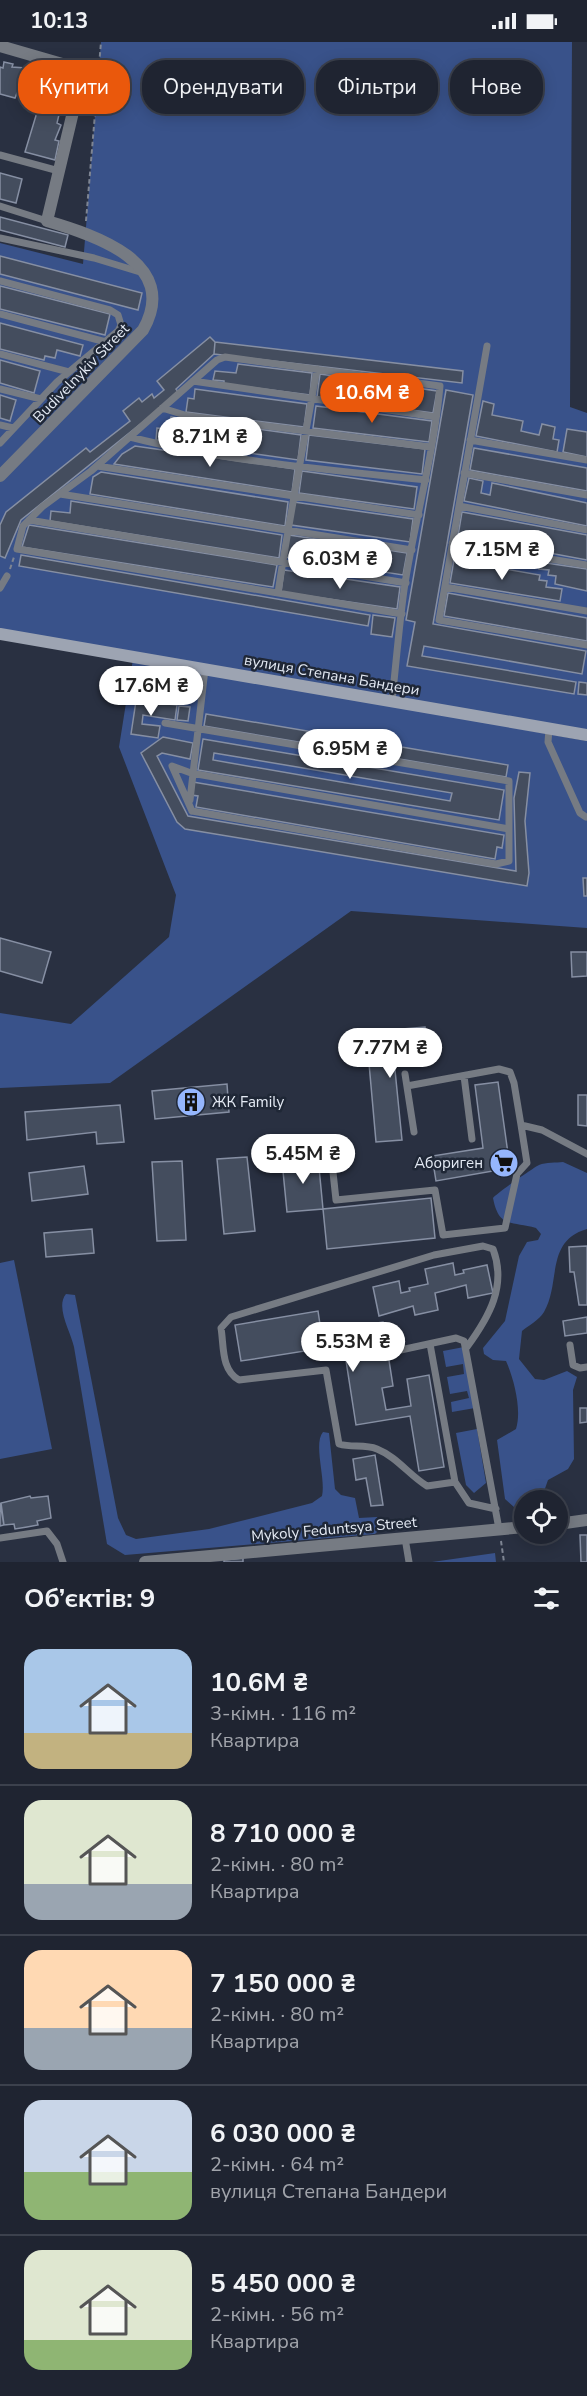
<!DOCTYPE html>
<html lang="uk">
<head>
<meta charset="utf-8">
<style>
  body { margin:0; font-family:"Nunito Sans",sans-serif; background:#272c39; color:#f1f3f6; height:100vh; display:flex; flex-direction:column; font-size:22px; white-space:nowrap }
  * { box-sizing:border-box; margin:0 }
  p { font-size:20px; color:#a1a4ab }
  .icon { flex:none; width:33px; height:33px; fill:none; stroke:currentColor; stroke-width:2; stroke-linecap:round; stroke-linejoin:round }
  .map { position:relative; height:1520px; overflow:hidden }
  .panel { display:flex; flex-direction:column; background:#1f2431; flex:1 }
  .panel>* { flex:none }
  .top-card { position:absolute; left:18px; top:18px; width:552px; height:54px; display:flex; gap:12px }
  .buttons { position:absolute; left:514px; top:1448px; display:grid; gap:12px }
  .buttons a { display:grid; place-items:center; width:54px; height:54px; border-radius:50%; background:#1f2431; box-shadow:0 3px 15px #0003,0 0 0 2px #3c414d; font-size:30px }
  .price { position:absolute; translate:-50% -51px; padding:0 14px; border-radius:21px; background:#fff; color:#222; font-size:20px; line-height:39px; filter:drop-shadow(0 2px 3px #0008) }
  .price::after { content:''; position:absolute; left:50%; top:36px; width:18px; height:14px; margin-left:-9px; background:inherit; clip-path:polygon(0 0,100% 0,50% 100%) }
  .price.on { background:#ea580c; color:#fff }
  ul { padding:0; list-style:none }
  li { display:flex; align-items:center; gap:18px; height:150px; padding:0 24px }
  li+li { border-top:2px solid #3c414d }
  li span { display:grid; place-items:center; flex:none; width:168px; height:120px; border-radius:18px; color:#555 }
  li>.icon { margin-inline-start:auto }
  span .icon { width:72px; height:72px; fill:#fffc; stroke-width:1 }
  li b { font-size:26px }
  h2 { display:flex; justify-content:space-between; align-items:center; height:72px; padding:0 24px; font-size:26px }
  .tag { padding:0 21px; border-radius:24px; background:#1f2431; box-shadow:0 3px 15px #0003,0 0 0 2px #3c414d; font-size:21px; line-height:54px }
  .tag.on { background:#ea580c; color:#fff }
  .status { display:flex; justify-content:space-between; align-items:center; height:42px; padding:0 30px; background:#1f2431; direction:ltr }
  .status svg { height:16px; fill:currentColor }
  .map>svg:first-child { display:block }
  .green { fill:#39528a }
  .building { fill:#444d5e; stroke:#868fa3; stroke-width:1.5; fill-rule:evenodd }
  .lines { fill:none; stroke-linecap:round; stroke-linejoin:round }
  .path { stroke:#7e8593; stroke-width:2; stroke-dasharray:4.5 3; stroke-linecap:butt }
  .service { stroke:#767b83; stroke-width:7 }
  .minor { stroke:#767b83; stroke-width:12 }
  .secondary { stroke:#9da4b2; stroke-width:12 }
  .labels { text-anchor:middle; stroke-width:5; stroke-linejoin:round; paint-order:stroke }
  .street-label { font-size:15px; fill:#e4eaf4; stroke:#1f2736 }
  .poi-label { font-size:15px; fill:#e4eaf4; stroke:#1f2736; text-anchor:start }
</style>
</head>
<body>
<div class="status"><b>10:13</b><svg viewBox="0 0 49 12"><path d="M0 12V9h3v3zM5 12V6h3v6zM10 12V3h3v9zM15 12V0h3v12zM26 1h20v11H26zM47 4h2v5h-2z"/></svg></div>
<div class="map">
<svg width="587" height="1520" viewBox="0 0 587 1520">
  <rect width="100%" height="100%" fill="#293041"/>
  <path class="green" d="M 101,0 L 572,0 L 570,365 L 587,371 L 587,688 L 0,587 L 0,201 L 83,222 Z
    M 133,617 L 587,699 L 587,886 L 351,869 L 110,1041 L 0,1046 L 0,971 L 71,982 L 169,895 L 176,853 L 119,705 Z
    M 563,1120 L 587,1131 L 587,1187 C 545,1199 561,1241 544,1270 C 539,1278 528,1284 522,1289 L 519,1317 L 535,1337 L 544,1338 L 567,1329 L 577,1335 L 573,1348 L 574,1417 L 568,1427 L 548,1438 L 541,1458 L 525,1458 L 525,1468 L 514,1465 L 505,1457 L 497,1398 L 516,1387 C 522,1368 514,1337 506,1319 L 493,1318 L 484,1312 L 483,1306 L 505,1279 L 519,1214 L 527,1200 L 538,1198 L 541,1192 L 536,1186 C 512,1179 499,1187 493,1156 C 497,1151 533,1126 539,1123 C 546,1120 556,1121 563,1120 Z
    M 14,1218 L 52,1407 L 0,1417 L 0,1221 Z
    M 66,1252 L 75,1253 L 118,1476 L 126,1493 L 136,1497 L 209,1487 L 312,1461 L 322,1454 C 326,1437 313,1402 323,1390 L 329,1391 L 335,1447 L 341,1453 L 355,1456 L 359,1476 L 377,1475 L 383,1484 L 375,1492 L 125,1513 L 107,1502 C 96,1436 85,1370 74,1305 C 71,1290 55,1265 66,1252 Z
    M 464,1305 L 475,1366 L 452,1370 L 451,1360 L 469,1356 L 467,1349 L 450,1352 L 447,1335 L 464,1332 L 463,1322 L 446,1325 L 443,1309 Z
    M 477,1387 L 486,1441 L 474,1451 L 466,1443 L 456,1391 Z
    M 495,1511 L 496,1520 L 432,1520 Z"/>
  <path class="building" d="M 4,20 L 13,22 L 12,25 L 26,26 L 25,31 L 52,35 L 49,45 L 55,46 L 53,53 L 63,56 L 57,81 L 61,83 L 55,98 L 59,99 L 55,118 L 25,110 L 41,57 L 29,51 L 17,51 L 15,56 L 0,52 L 0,25 L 3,26 Z
    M 0,131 L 22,137 L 16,161 L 0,157 Z
    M 0,175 L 68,193 L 65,205 L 0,188 Z
    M 0,214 L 142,251 L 138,268 L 0,232 Z
    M 0,244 L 110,272 L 105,293 L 0,267 Z
    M 0,281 L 83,303 L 80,314 L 57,308 L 55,316 L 45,314 L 44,318 L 0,307 Z
    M 210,295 L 215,300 L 214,312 L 176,347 L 179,351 L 21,478 L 5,516 L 0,514 L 0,483 L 6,470 L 86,406 L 90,410 L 130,379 L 123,369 L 139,356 L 142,360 L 152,352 L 154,356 L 164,348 L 157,339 Z
    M 215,300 L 463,329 L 462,341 L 214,312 Z
    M 0,318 L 40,329 L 34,351 L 0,341 Z
    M 238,322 L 312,331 L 310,353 L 224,342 L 224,339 L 213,338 L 215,329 L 236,331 Z
    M 320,332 L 437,349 L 433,371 L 317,355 Z
    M 195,347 L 307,362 L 304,385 L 186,370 L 188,356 L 194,357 Z
    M 446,348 L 473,353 L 433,582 L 586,609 L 582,632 L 424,604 L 422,614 L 576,640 L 574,652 L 407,624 L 415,580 L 406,578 Z
    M 0,353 L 16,358 L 10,379 L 0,376 Z
    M 483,359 L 494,362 L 492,373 L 523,379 L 521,389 L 539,393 L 542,382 L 555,385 L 553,397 L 559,398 L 557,410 L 476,394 Z
    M 316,364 L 432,379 L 429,400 L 313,386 Z
    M 171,375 L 301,393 L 298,418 L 156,398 L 157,386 L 170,387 Z
    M 567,387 L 587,390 L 587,415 L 563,410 Z
    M 309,393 L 425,407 L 422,432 L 306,418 Z
    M 135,404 L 295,427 L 292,450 L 114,422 L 122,412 Z
    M 474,406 L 587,426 L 587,449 L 470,428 Z
    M 302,429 L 417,445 L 414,467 L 299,451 Z
    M 101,430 L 288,460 L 285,484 L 90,452 L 93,435 Z
    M 469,436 L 483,439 L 481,451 L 490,453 L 492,441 L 587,461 L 587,484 L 464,459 Z
    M 71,459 L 282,493 L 279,516 L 50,479 L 51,469 L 70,471 Z
    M 294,460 L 413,477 L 410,500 L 291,483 Z
    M 462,470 L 587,493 L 587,518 L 458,494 Z
    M 29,483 L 277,523 L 273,545 L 22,505 Z
    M 289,493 L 407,511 L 403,533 L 286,515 Z
    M 21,513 L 370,573 L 368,584 L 19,524 Z
    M 454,518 L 540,533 L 539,538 L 547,539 L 546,545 L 562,547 L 560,559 L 450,541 Z
    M 539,520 L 587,527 L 587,549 L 555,542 L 556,534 L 548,533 L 549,528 L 539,527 Z
    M 284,528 L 400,545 L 397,567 L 281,550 Z
    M 448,551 L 587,576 L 587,599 L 444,574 Z
    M 373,573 L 395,576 L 392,595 L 371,592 Z
    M 579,640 L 587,641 L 587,653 L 578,652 Z
    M 136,659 L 177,663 L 175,678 L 143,673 L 142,682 L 160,684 L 158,696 L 131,692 Z
    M 179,664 L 190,665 L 188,679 L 177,678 Z
    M 206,672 L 508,723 L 506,735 L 204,684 Z
    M 163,695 L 193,701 L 190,717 L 162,711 L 157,714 L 188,774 L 516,829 L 514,756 L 519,730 L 530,731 L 525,779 L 529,831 L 527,844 L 185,787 L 177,780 L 141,711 Z
    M 203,697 L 504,748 L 499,778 L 198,728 ZM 214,711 L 452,751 L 450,759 L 213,718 Z
    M 193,740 L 504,793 L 502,806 L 497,805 L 495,817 L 196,765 L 198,754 L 191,753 Z
    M 583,836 L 587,836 L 587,854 L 584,854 Z
    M 0,896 L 51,910 L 42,941 L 0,929 Z
    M 571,910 L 587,910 L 587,934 L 572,935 Z
    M 425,985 L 426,1005 L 393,1008 L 402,1098 L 376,1100 L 368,1010 L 377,1002 L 379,989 Z
    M 498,1040 L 510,1126 L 436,1139 L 432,1114 L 483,1106 L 475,1043 Z
    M 227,1042 L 229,1070 L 155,1077 L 152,1049 Z
    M 578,1053 L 587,1053 L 587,1084 L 578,1083 Z
    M 120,1063 L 124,1100 L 97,1102 L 96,1090 L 27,1098 L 25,1070 Z
    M 247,1115 L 255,1189 L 224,1192 L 217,1117 Z
    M 318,1115 L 323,1167 L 287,1170 L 282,1119 Z
    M 182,1119 L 186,1198 L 157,1199 L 152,1120 Z
    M 84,1124 L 88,1152 L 32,1159 L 29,1131 Z
    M 431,1156 L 435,1196 L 327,1207 L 323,1167 Z
    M 92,1187 L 94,1211 L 46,1215 L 44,1191 Z
    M 587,1204 L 587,1263 L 579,1263 L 574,1230 L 570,1230 L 569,1205 Z
    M 453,1221 L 455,1233 L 464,1231 L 463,1228 L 487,1223 L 493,1251 L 468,1256 L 466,1243 L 435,1251 L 438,1268 L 415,1273 L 413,1264 L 379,1274 L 373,1245 L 399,1239 L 401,1251 L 410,1249 L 409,1246 L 428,1242 L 425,1227 Z
    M 318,1269 L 321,1289 L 383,1280 L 393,1344 L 382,1346 L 386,1368 L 411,1364 L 407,1337 L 429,1333 L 444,1425 L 419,1429 L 410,1374 L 356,1383 L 342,1293 L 322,1296 L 324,1306 L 241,1319 L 235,1283 Z
    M 587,1275 L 587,1291 L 565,1294 L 563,1279 Z
    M 580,1366 L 587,1366 L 587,1380 L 580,1381 Z
    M 375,1413 L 383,1463 L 371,1464 L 366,1436 L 356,1438 L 353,1417 Z
    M 30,1454 L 31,1456 L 48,1454 L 51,1476 L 37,1479 L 38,1483 L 27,1485 L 15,1487 L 14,1482 L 4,1483 L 1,1461 Z
    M 0,1461 L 4,1483 L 0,1484 Z
    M 580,1493 L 587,1493 L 587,1520 L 581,1520 Z
    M 243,1516 L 243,1520 L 224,1520 L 224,1518 Z"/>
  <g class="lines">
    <path class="path" d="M 86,179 L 101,0
      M 10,527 L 14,515
      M 501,1499 L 504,1520"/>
    <path class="service" d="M 0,113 L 59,129
      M 0,164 L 47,179
      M 0,196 L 94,216 L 140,230
      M 0,239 L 110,268 L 118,273 L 121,283 L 118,289 L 57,340 L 0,401
      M 0,272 L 106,300
      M 487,304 L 439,578 L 587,603
      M 0,312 L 69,330
      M 193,339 L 436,375
      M 0,347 L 41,357
      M 162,366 L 188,374 L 431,405
      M 0,383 L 13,386
      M 130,395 C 222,419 330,428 426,438
      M 470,398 L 587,418
      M 97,424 L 419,473
      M 464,431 L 587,453
      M 60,452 L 412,508
      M 459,464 L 587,488
      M 29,478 L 406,541
      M 452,501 L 587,523
      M 445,545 L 587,569
      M 0,546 L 7,534
      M 278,551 C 289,476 304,402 317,327
      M 392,658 C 396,622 399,585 404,548 C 414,480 434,413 440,344 L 225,315 L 217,318 L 91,429 L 42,465 L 23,484 L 17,507 L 402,572
      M 165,681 L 509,739 L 509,819 L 496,822 L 192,769
      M 549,687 L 548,700 L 580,771 L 586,775
      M 190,758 L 205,627
      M 192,769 L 172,724 L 191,731 L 509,787
      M 405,1032 L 414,1090
      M 464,1034 L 472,1097
      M 407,1044 L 499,1027 L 510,1030 L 514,1041 L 521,1083 L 542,1088 L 587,1112
      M 332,1121 L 336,1158 L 435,1148 L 443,1193 L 505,1186 L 517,1132 L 527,1121 L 521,1083
      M 430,1302 L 455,1440 L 469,1461 L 496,1467
      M 570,1303 L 573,1323 L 580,1326 L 587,1325
      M 396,1309 L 456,1296 L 464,1299 L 499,1487
      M 455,1440 L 427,1444 C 409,1433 397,1415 377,1407 C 364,1402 352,1406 339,1402 L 326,1328 L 239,1338 C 221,1328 224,1304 221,1286 L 231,1275 L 434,1213 L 483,1204 L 493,1207 C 507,1244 489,1275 467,1305
      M 0,1496 L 47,1489 L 57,1502 L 63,1520
      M 405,1496 L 409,1520"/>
    <path class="minor" d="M 0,4 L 83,28 L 47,179 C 95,193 181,221 143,288 L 0,434
      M 558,1482 L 587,1478
      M 145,1520 L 525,1485"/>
    <path class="secondary" d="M 0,592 L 587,693"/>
  </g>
  <defs>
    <g id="building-disc" transform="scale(1.5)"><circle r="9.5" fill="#95b6fd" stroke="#1f2736"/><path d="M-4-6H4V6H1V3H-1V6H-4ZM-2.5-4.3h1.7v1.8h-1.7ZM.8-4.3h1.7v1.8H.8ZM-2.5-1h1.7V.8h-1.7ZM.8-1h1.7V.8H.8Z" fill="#111"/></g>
    <g id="supermarket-disc" transform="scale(1.5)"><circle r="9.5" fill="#95b6fd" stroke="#1f2736"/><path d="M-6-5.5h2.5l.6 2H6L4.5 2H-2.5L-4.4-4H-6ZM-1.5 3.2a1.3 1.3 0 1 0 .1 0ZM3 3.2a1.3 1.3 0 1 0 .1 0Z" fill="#111"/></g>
  </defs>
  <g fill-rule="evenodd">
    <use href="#building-disc" x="191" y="1060"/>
    <use href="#supermarket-disc" x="504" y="1121"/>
  </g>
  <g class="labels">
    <g class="street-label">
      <text transform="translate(81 331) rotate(-46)" y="5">Budivelnykiv Street</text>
      <text transform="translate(332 633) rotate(10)" y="5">вулиця Степана Бандери</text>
      <text transform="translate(334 1487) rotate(-5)" y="5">Mykoly Feduntsya Street</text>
    </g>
    <g class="poi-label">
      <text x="212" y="1065">ЖК Family</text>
      <text x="483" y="1126" text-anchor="end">Абориген</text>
    </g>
  </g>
</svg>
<div class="buttons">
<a><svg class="icon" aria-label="locate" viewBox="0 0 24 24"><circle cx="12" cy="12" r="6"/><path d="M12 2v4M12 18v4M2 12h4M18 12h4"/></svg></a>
</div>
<b class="price on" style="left:372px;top:382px">10.6M ₴</b>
<b class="price" style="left:210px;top:426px">8.71M ₴</b>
<b class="price" style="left:502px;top:539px">7.15M ₴</b>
<b class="price" style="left:340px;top:548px">6.03M ₴</b>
<b class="price" style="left:151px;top:675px">17.6M ₴</b>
<b class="price" style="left:350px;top:738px">6.95M ₴</b>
<b class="price" style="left:390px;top:1037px">7.77M ₴</b>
<b class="price" style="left:303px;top:1143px">5.45M ₴</b>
<b class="price" style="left:353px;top:1331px">5.53M ₴</b>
<div class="top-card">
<a class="tag on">Купити</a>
<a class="tag">Орендувати</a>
<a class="tag">Фільтри</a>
<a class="tag">Нове</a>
</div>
</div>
<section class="panel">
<h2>Об’єктів: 9<svg class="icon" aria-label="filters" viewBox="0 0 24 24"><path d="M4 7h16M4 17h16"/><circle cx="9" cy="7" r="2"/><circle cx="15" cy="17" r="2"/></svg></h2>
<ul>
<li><span style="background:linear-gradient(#a9c7e8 70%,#c2b280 0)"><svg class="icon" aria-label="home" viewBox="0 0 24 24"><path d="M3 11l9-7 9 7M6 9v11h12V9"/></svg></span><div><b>10.6M ₴</b><p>3-кімн. · 116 m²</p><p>Квартира</p></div></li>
<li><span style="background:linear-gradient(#dfe7d0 70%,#9aa5b1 0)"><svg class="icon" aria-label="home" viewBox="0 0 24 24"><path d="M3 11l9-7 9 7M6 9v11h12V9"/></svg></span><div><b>8 710 000 ₴</b><p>2-кімн. · 80 m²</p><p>Квартира</p></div></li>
<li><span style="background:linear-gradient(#ffd9b3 65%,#9aa5b1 0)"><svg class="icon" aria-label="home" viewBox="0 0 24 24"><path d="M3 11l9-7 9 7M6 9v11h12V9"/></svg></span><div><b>7 150 000 ₴</b><p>2-кімн. · 80 m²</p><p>Квартира</p></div></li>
<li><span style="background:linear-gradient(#c9d6e8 60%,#8fb573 0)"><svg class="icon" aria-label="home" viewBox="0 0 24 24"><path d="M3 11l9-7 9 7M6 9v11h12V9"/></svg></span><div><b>6 030 000 ₴</b><p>2-кімн. · 64 m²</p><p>вулиця Степана Бандери</p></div></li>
<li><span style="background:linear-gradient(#dfe7d0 75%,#8fb573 0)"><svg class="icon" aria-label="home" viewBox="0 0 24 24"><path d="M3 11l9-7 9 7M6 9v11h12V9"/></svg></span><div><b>5 450 000 ₴</b><p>2-кімн. · 56 m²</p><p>Квартира</p></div></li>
</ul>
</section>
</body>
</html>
